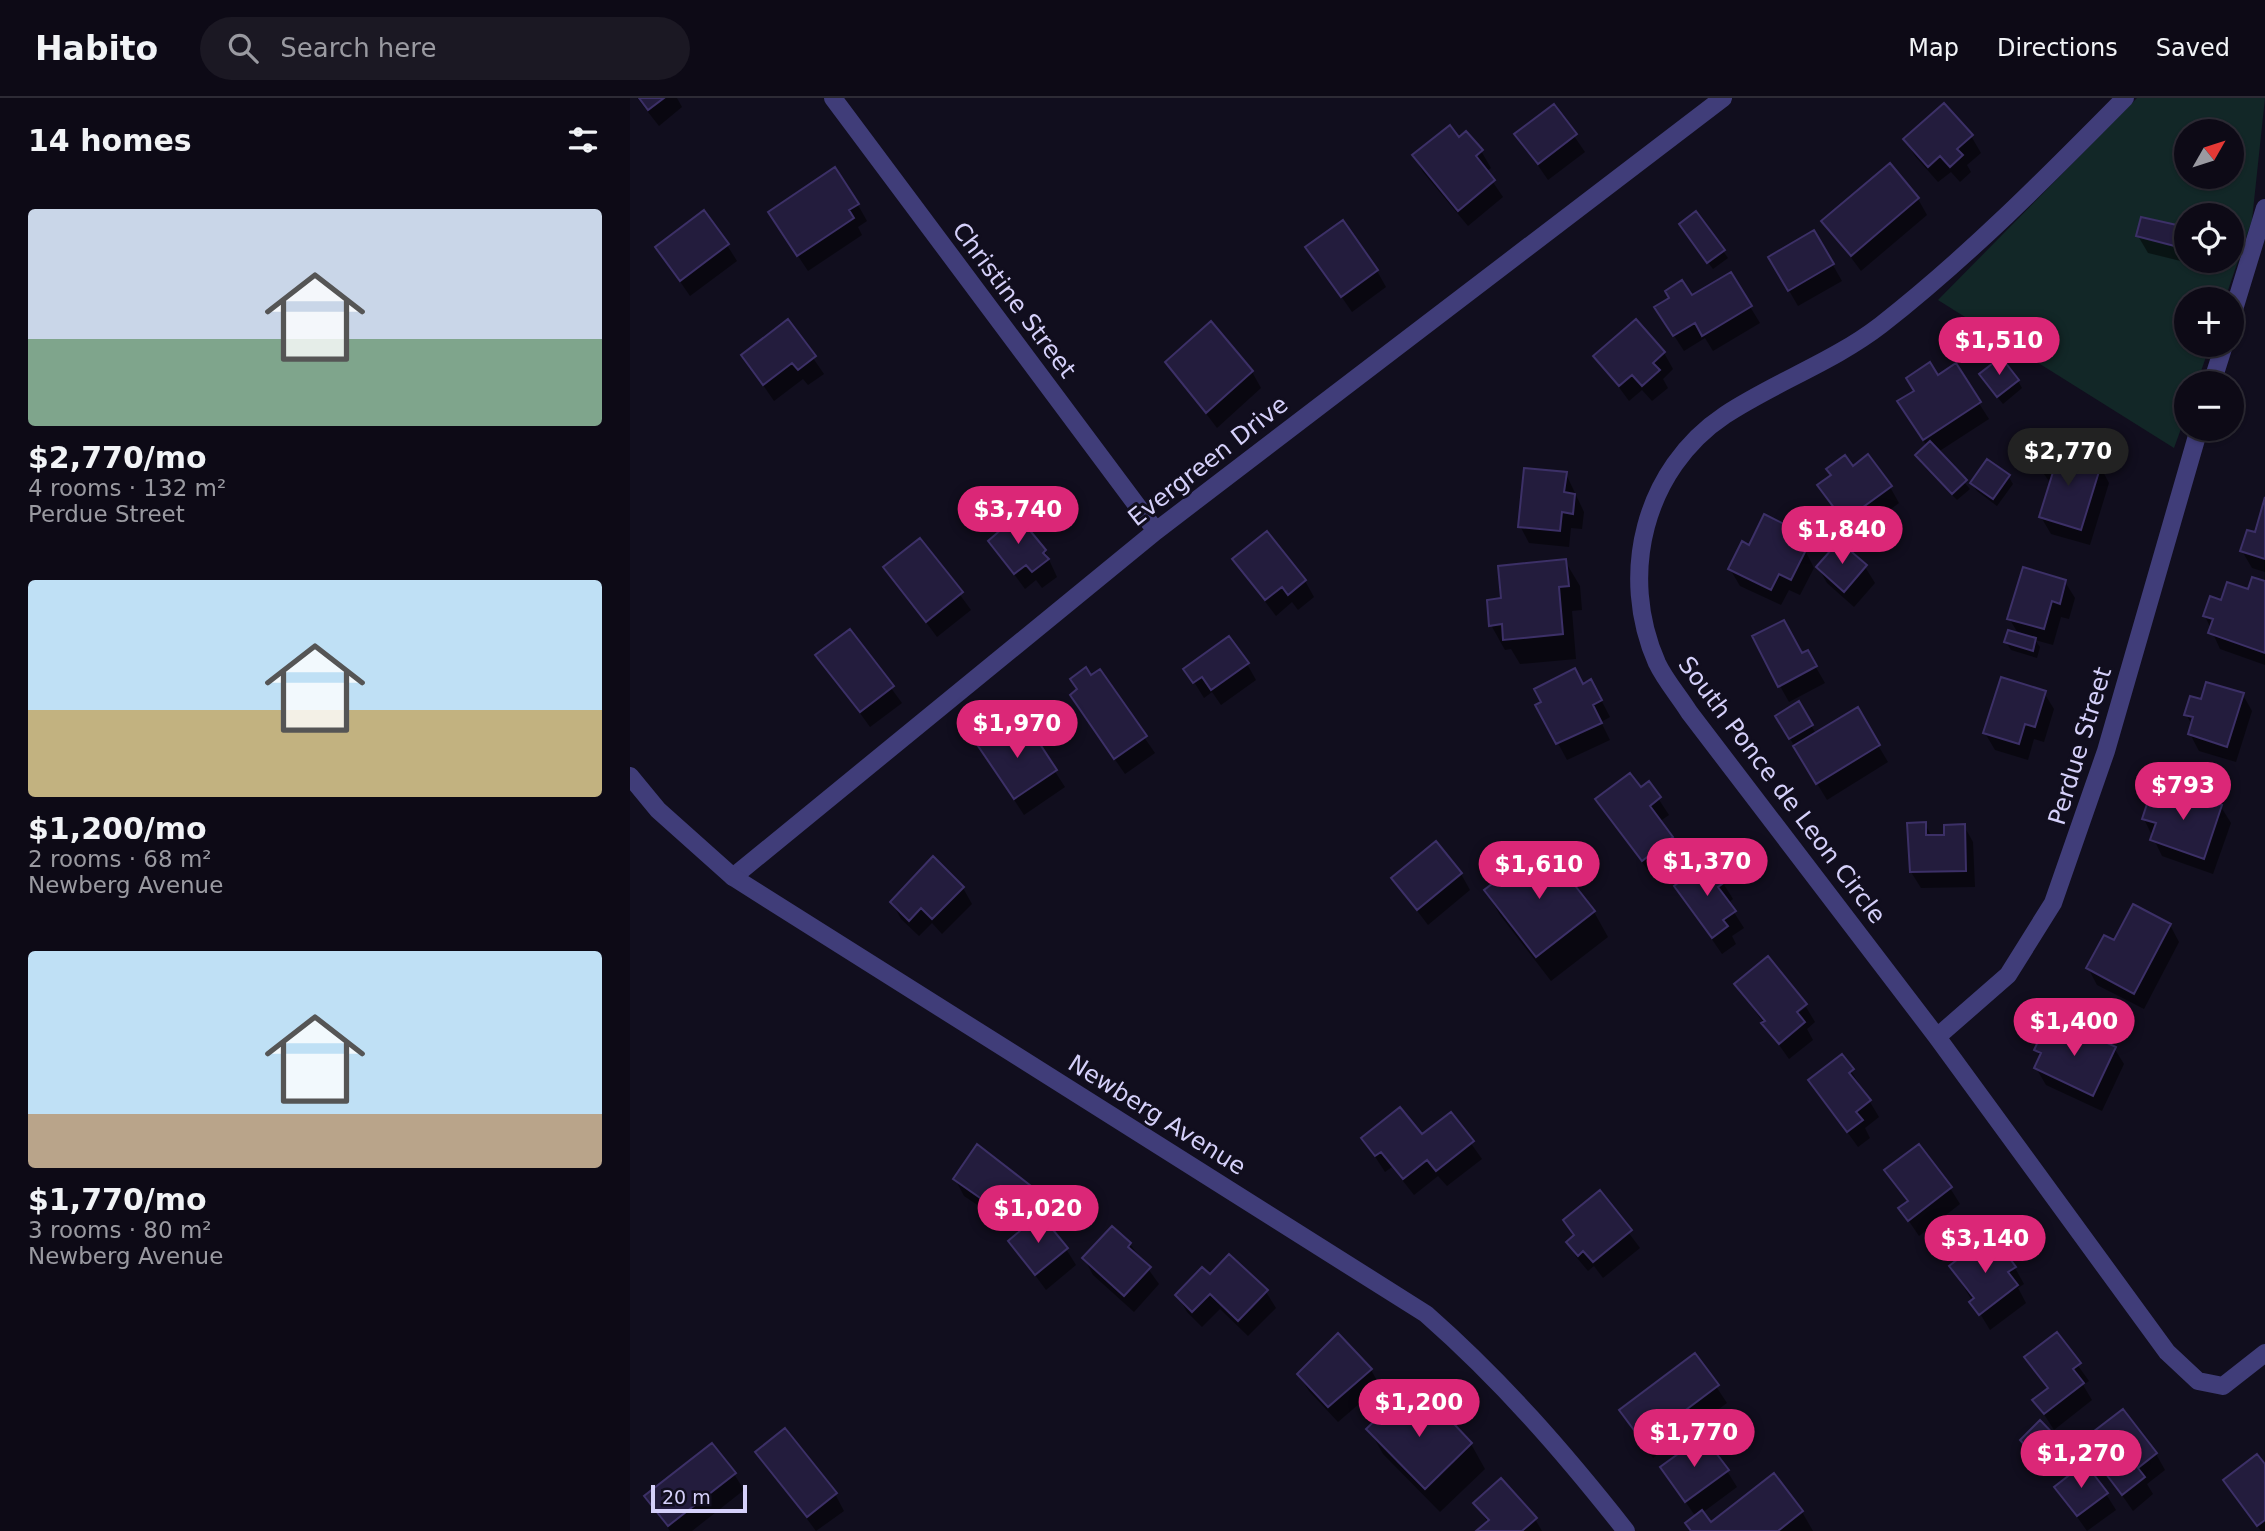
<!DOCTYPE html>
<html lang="en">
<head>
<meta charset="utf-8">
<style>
  body { margin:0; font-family:"DejaVu Sans",sans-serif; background:#1b1823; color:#f1f3f6; height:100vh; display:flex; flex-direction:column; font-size:26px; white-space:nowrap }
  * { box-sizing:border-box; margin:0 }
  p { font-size:23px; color:#9a9aa1 }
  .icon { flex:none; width:38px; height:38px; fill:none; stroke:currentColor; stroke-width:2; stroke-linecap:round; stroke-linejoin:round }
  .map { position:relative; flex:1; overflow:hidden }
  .panel { display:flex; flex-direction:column; background:#0d0a16; width:630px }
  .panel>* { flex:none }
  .needle { width:46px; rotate:51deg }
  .controls { position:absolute; left:1544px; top:21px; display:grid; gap:14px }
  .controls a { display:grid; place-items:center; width:70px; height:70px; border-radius:50%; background:#0d0a16; box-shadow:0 2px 5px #0004,0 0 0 2px #2d2b35; font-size:35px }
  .scale { position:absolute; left:21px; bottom:18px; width:96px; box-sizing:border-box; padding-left:7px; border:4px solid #d5d0fa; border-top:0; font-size:19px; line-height:24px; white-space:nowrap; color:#d5d0fa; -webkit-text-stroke:5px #110e1e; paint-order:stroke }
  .price { position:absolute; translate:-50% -60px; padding:0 16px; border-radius:24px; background:#db2777; color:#fff; font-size:23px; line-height:46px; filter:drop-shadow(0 2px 4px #0008) }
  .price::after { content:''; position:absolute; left:50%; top:42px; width:21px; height:16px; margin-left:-10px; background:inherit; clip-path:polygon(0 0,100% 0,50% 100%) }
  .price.on { background:#222; color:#fff }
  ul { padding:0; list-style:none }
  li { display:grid; align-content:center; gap:14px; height:371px; padding:0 28px }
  li span { display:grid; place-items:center; height:217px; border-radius:7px; color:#555 }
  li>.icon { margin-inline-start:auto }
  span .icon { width:126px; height:126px; fill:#fffc; stroke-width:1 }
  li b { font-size:30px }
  h2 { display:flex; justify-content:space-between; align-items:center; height:84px; padding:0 28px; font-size:30px }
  header { display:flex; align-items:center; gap:42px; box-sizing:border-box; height:98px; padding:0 35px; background:#0d0a16; border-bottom:2px solid #2d2b35 }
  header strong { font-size:33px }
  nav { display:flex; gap:38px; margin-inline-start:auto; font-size:24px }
  .search { width:490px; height:63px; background:#1b1823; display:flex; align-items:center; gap:18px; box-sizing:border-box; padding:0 24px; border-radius:38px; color:#9a9aa1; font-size:26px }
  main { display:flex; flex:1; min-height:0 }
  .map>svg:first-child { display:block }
  .green { fill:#122727; fill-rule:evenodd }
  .shadow { fill:#0007 }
  .building { fill:#231c3d; stroke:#3c3067; stroke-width:2 }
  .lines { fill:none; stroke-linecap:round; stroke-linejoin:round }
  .minor { stroke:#403d79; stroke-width:18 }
  .tertiary { stroke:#403d79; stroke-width:18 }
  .labels { text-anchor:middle; stroke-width:6; stroke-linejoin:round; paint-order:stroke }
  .street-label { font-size:24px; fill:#d5d0fa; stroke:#110e1e }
</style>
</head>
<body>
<header>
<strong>Habito</strong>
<div class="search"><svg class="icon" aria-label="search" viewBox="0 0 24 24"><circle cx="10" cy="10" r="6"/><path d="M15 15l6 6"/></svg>Search here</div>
<nav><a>Map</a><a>Directions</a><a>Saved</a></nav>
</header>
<main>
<section class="panel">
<h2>14 homes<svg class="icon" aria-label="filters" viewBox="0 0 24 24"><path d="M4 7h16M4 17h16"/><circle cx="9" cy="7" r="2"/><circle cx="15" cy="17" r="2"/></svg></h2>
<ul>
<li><span style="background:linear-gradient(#c9d6e8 60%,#7fa58c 0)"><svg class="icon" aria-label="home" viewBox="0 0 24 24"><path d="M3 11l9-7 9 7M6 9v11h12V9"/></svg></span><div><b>$2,770/mo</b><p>4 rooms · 132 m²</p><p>Perdue Street</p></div></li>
<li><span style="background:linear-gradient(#bfe0f5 60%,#c2b280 0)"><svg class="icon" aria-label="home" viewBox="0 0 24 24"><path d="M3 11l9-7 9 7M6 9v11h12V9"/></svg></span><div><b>$1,200/mo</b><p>2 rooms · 68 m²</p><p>Newberg Avenue</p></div></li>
<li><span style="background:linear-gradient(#bfe0f5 75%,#b9a48a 0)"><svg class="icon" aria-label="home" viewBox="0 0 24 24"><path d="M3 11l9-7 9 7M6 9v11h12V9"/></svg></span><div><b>$1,770/mo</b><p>3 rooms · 80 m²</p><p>Newberg Avenue</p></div></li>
</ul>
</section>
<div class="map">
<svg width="1635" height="1433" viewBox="0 0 1635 1433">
  <rect width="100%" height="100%" fill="#110e1e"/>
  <path class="green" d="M 1507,0 L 1635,0 L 1622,122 L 1595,201 L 1556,201 L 1556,247 L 1580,247 L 1567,285 L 1556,285 L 1556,317 L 1544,350 L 1308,202 ZM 1556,33 L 1601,33 L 1601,79 L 1556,79 ZM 1556,117 L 1601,117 L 1601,163 L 1556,163 Z"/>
  <path class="shadow" d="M 7,0 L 47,0 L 52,9 L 29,28 Z
    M 924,9 L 955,54 L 918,82 L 887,37 Z
    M 1341,38 L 1351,55 L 1337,67 L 1341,74 L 1330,84 L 1321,74 L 1308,84 L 1285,58 L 1275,41 Z
    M 829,41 L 851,53 L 861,70 L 856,74 L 873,99 L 838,128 L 793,74 L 784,58 Z
    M 1288,101 L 1297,117 L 1231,173 L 1194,123 Z
    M 228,107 L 237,123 L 228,129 L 232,137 L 178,173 L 150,131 Z
    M 1556,131 L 1556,163 L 1576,163 L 1575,169 L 1518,155 L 1508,138 Z
    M 1055,134 L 1093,153 L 1098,160 L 1083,171 Z
    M 1184,134 L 1212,183 L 1168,208 L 1140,160 Z
    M 97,147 L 107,163 L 60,198 L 27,150 Z
    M 678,150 L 747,173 L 756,189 L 722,214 Z
    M 1100,176 L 1130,225 L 1083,253 L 1075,240 L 1054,253 L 1036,225 L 1062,200 Z
    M 158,224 L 194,276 L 178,287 L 173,281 L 144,303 L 113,258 Z
    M 1034,255 L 1043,271 L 1033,281 L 1038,290 L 1022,303 L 1012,292 L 999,303 L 966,258 Z
    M 537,264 L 622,274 L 631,290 L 587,330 Z
    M 1325,268 L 1359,321 L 1308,354 L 1340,391 L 1327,402 L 1291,365 L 1287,357 L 1297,348 L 1279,320 L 1308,279 Z
    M 1388,283 L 1392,290 L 1373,306 L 1355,284 Z
    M 1470,368 L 1479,385 L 1460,447 L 1421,436 L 1411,419 L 1421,386 L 1409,369 Z
    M 1223,370 L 1260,389 L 1269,405 L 1225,438 L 1189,388 Z
    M 936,376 L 954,414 L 952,431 L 941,430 L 939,449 L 899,445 L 890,428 Z
    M 1378,378 L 1383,386 L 1367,408 L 1347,393 L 1342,386 Z
    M 1635,405 L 1635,474 L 1622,470 L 1612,453 L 1626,437 Z
    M 1166,434 L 1184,470 L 1170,497 L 1159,492 L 1151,507 L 1110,488 L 1100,471 L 1120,449 Z
    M 290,442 L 341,512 L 307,539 L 255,469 Z
    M 360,443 L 415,453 L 427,479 L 412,490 L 406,482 L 395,491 Z
    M 604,462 L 675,483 L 684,499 L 668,512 L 662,504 L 646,518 Z
    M 935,463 L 950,488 L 952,512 L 942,513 L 946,561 L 890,566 L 881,551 L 875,552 L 861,527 L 873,502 Z
    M 1188,469 L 1235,469 L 1245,485 L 1224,509 L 1197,485 Z
    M 1435,484 L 1445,500 L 1439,521 L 1431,519 L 1423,547 L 1405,542 L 1410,549 L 1407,560 L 1381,552 L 1376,544 L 1389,537 L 1379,520 Z
    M 1635,485 L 1635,567 L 1590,551 L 1575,518 L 1592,504 Z
    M 219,533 L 272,605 L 240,629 L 188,557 Z
    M 1177,554 L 1195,585 L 1159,604 L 1150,588 Z
    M 617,566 L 626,582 L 591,607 L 582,594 L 574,600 L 556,571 Z
    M 469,574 L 525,655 L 495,676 L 452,614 Z
    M 953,588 L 970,600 L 980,619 L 971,624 L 980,642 L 937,662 L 908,608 Z
    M 1414,595 L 1424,611 L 1414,644 L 1404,641 L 1398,662 L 1365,652 L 1355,635 Z
    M 1613,597 L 1622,613 L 1606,664 L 1569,653 L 1560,636 L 1562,627 L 1556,616 L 1573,603 Z
    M 1169,606 L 1186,636 L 1227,612 L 1258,664 L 1197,702 L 1147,619 Z
    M 399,634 L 435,689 L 394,717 L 348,646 L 382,645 Z
    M 1018,685 L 1039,717 L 1029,724 L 1051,756 L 1022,778 L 967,702 L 1010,691 Z
    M 1533,706 L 1591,709 L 1601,725 L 1583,776 L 1532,758 L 1514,721 Z
    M 1295,726 L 1302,739 L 1316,738 L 1334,728 L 1343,744 L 1345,789 L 1291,790 L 1281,774 Z
    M 913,749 L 964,814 L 978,839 L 921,883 L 870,817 L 856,793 Z
    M 831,776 L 840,792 L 798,827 L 763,781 Z
    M 1093,785 L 1103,801 L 1098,805 L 1114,830 L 1102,838 L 1106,846 L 1092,856 L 1046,789 Z
    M 333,790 L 342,806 L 312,836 L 302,825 L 289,838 L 271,821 L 262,804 Z
    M 1540,827 L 1549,844 L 1514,911 L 1467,887 L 1458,870 L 1485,844 Z
    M 1106,886 L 1161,921 L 1176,909 L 1185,924 L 1177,931 L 1183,942 L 1159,961 Z
    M 1484,950 L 1494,966 L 1472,1013 L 1416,987 L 1406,970 L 1411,960 L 1406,952 Z
    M 1212,958 L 1249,1019 L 1235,1030 L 1240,1040 L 1228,1049 L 1180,982 Z
    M 820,1016 L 852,1061 L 817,1088 L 808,1078 L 784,1097 L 762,1069 L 755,1074 L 733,1040 L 791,1039 Z
    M 1257,1073 L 1320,1090 L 1330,1106 L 1289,1138 L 1270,1110 L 1278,1104 Z
    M 325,1081 L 400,1089 L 410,1105 L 391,1133 L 436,1151 L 446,1167 L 416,1192 L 380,1143 L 389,1135 L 334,1098 Z
    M 969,1095 L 1010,1150 L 973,1180 L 964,1168 L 958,1173 L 947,1160 L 938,1144 L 944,1139 L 935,1123 Z
    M 500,1146 L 529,1186 L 504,1214 L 463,1177 L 454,1160 Z
    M 1366,1158 L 1385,1170 L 1394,1186 L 1388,1190 L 1396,1205 L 1360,1232 L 1321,1168 Z
    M 580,1178 L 636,1194 L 646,1210 L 618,1238 L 590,1211 L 572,1229 L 557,1214 L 548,1198 Z
    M 1426,1237 L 1459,1283 L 1453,1287 L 1462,1302 L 1424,1332 L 1405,1302 L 1418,1292 L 1396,1260 Z
    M 1065,1257 L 1097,1305 L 1023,1360 L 991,1313 Z
    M 741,1272 L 750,1288 L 708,1324 L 679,1293 L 669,1277 Z
    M 795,1320 L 841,1346 L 855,1371 L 810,1414 L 753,1356 L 739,1331 Z
    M 1461,1338 L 1526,1356 L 1535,1372 L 1517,1386 L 1523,1396 L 1503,1413 L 1478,1377 L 1484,1372 Z
    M 1392,1342 L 1428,1344 L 1433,1352 L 1414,1370 Z
    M 127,1354 L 205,1396 L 214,1413 L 186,1433 Z
    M 1635,1369 L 1635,1433 L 1631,1433 L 1595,1382 Z
    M 1032,1370 L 1097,1373 L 1107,1389 L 1072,1415 L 1081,1426 L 1172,1414 L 1183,1433 L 1061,1433 L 1066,1419 Z
    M 104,1376 L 114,1392 L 62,1433 L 40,1433 L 16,1398 Z
    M 1426,1389 L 1476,1396 L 1486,1412 L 1457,1433 Z
    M 846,1405 L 905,1421 L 912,1433 L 849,1433 L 858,1425 Z"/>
  <path class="building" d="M 9,0 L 34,0 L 18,12 Z
    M 1314,5 L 1343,37 L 1327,51 L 1333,57 L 1320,69 L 1310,58 L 1298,69 L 1273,41 Z
    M 924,6 L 947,36 L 908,66 L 884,36 Z
    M 820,27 L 829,39 L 836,33 L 853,52 L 846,58 L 865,82 L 828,113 L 782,57 Z
    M 1260,65 L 1289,100 L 1221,158 L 1191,123 Z
    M 205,69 L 229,106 L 219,112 L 224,120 L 167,158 L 138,114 Z
    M 74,112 L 99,146 L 50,183 L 25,149 Z
    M 1066,113 L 1095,152 L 1077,165 L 1049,126 Z
    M 1511,119 L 1556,129 L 1556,151 L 1506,138 Z
    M 713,122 L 748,172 L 711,199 L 675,149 Z
    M 1184,132 L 1204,166 L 1158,193 L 1138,159 Z
    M 1101,174 L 1122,208 L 1072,238 L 1065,225 L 1043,238 L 1024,209 L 1039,200 L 1035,193 L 1052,182 L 1062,197 Z
    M 158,221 L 186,258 L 168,272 L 162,265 L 133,287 L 111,257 Z
    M 1006,221 L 1035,254 L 1023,265 L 1030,272 L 1012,288 L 1002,277 L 989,288 L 963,258 Z
    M 581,223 L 623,273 L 576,315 L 535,264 Z
    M 1371,259 L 1389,282 L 1367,299 L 1349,276 Z
    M 1300,264 L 1308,277 L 1326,265 L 1351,304 L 1293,342 L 1267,303 L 1284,293 L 1276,280 Z
    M 1300,343 L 1337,382 L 1322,396 L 1285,357 Z
    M 1413,349 L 1471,367 L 1451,432 L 1409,419 L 1423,374 L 1407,369 Z
    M 1238,356 L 1262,388 L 1214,423 L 1187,387 L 1201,377 L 1196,371 L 1215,357 L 1223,368 Z
    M 1357,361 L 1380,377 L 1363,401 L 1340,385 Z
    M 894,370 L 937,374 L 934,394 L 945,396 L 943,416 L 932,414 L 930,433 L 888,429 Z
    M 1635,399 L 1635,461 L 1610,453 L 1617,432 L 1625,434 Z
    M 1134,416 L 1168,433 L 1162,445 L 1176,452 L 1161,482 L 1149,476 L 1141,492 L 1098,471 L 1112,443 L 1119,447 Z
    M 378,417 L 383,422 L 388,418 L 416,452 L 413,455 L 419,461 L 402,474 L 396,467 L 384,476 L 358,443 L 373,430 L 368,425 Z
    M 637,433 L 676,482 L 658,497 L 652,489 L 635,502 L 602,461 Z
    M 290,440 L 333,494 L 296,524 L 253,469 Z
    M 1209,443 L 1237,467 L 1214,494 L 1186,469 Z
    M 936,461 L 939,488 L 929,489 L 933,536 L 873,542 L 872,526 L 859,528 L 857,502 L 871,500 L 868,468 Z
    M 1393,469 L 1436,482 L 1430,506 L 1422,503 L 1414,531 L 1377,521 Z
    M 1622,479 L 1635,483 L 1635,555 L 1578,535 L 1583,521 L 1573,518 L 1580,498 L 1591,502 L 1597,484 L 1618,491 Z
    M 1154,522 L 1172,555 L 1178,552 L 1187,568 L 1148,589 L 1122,538 Z
    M 220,531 L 264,588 L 230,614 L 185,557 Z
    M 1378,532 L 1406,540 L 1403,553 L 1374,544 Z
    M 599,538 L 619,565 L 581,592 L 572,579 L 563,585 L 553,571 Z
    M 456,569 L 461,577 L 470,571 L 517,638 L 484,661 L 440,597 L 447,591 L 440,581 Z
    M 945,570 L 953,586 L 961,581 L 972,602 L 963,607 L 972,625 L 926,646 L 905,607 L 911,604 L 904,591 Z
    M 1371,579 L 1416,593 L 1405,629 L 1395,626 L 1389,646 L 1353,635 Z
    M 1576,584 L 1614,595 L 1597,649 L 1558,636 L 1563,619 L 1554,617 L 1560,598 L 1571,601 Z
    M 1169,603 L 1183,627 L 1159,641 L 1145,618 Z
    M 1228,609 L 1250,647 L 1186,686 L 1163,648 Z
    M 372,627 L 382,643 L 400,631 L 427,672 L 384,701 L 346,645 Z
    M 1000,675 L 1011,689 L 1019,683 L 1031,699 L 1020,708 L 1043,739 L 1012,763 L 965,701 Z
    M 1537,689 L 1592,707 L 1574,761 L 1520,742 L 1526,725 L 1512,721 L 1519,700 L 1532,704 Z
    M 1296,724 L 1296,737 L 1314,737 L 1314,727 L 1335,726 L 1336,773 L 1280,774 L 1277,725 Z
    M 806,743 L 832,775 L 787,812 L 761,780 Z
    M 913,747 L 965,813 L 906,859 L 854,792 Z
    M 303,758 L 334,789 L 302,821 L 291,810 L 279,823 L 260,804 Z
    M 1079,762 L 1095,784 L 1088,789 L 1106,813 L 1093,822 L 1098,828 L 1082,840 L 1044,788 Z
    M 1503,806 L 1541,826 L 1504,896 L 1456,870 L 1474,837 L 1484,842 Z
    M 1138,858 L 1177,906 L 1167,914 L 1175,924 L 1149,946 L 1131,925 L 1135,923 L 1104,886 Z
    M 1432,924 L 1486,949 L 1463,998 L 1404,970 L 1411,955 L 1404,952 L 1413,933 L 1425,939 Z
    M 1212,956 L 1224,971 L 1219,975 L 1241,1002 L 1226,1014 L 1233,1022 L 1217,1034 L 1178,982 Z
    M 770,1009 L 792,1036 L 821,1014 L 844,1043 L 806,1073 L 797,1062 L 773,1081 L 751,1054 L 745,1058 L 731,1040 Z
    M 347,1046 L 401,1088 L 379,1120 L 323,1081 Z
    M 1289,1046 L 1322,1089 L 1278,1123 L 1268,1110 L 1278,1103 L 1254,1072 Z
    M 970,1092 L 1002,1132 L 963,1164 L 953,1153 L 948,1158 L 936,1144 L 944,1137 L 933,1122 Z
    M 410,1116 L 438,1150 L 405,1177 L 378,1143 Z
    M 482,1128 L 501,1145 L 498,1149 L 521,1169 L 494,1198 L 452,1160 Z
    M 1354,1141 L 1366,1155 L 1372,1150 L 1386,1169 L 1378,1174 L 1388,1187 L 1349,1217 L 1339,1204 L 1344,1200 L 1319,1168 Z
    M 599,1156 L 638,1192 L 608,1223 L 580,1196 L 562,1214 L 545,1197 L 572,1169 L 580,1176 Z
    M 1427,1234 L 1451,1265 L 1443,1271 L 1454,1285 L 1414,1316 L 1402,1302 L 1418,1290 L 1394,1259 Z
    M 708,1235 L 742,1271 L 698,1309 L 667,1276 Z
    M 1065,1255 L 1089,1287 L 1013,1344 L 989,1312 Z
    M 774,1295 L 795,1317 L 806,1307 L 842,1345 L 795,1391 L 736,1331 Z
    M 1493,1311 L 1527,1355 L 1508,1370 L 1515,1379 L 1492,1397 L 1476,1376 L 1484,1370 L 1459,1337 Z
    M 1410,1322 L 1430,1343 L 1409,1363 L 1390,1342 Z
    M 155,1330 L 207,1395 L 177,1419 L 125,1354 Z
    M 1073,1338 L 1099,1372 L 1055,1404 L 1030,1369 Z
    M 82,1345 L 106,1375 L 38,1428 L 14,1398 Z
    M 1627,1356 L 1635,1366 L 1635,1422 L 1627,1428 L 1593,1382 Z
    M 1455,1365 L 1478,1395 L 1447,1418 L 1424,1389 Z
    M 1144,1375 L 1173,1413 L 1148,1433 L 1061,1433 L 1055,1425 L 1072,1412 L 1081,1424 Z
    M 871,1380 L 907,1420 L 892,1433 L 846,1433 L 859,1422 L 843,1405 Z"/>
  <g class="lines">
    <path class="minor" d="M 203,0 L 526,433
      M 1495,0 C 1417,79 1338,159 1251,227 C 1203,264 1145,284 1095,317 C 1014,371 988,477 1027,565 C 1035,582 1049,598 1059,614 L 1307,939 L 1537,1254 L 1568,1283 L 1593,1288 L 1635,1255
      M 1601,221 L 1635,110
      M 1582,285 L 1594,247
      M 103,779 L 526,433 L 1093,0
      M 1307,939 L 1378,877 L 1423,805 L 1476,653 L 1569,331"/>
    <path class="tertiary" d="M 0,678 L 28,712 L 103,779 L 796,1216 C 872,1283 933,1353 996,1433"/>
  </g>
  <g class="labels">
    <g class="street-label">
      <text transform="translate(384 202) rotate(53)" y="8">Christine Street</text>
      <text transform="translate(578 363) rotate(-38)" y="8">Evergreen Drive</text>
      <text transform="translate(1450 648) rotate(-73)" y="8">Perdue Street</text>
      <text transform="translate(1152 692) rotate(53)" y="8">South Ponce de Leon Circle</text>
      <text transform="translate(527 1017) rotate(32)" y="8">Newberg Avenue</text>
    </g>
  </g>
</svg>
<div class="controls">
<a><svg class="needle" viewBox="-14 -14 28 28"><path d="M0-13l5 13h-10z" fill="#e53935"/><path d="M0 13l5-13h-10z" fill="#9a9aa1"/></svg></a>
<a><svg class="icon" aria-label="locate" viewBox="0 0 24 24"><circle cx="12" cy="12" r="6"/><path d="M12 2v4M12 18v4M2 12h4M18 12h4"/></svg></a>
<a>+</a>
<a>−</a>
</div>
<div class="scale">20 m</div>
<b class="price" style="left:1369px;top:279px">$1,510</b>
<b class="price on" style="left:1438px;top:390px">$2,770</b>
<b class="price" style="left:388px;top:448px">$3,740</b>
<b class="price" style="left:1212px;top:468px">$1,840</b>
<b class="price" style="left:387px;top:662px">$1,970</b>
<b class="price" style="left:1553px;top:724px">$793</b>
<b class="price" style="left:1077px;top:800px">$1,370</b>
<b class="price" style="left:909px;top:803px">$1,610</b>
<b class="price" style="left:1444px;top:960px">$1,400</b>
<b class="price" style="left:408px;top:1147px">$1,020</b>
<b class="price" style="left:1355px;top:1177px">$3,140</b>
<b class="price" style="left:789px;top:1341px">$1,200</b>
<b class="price" style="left:1064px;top:1371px">$1,770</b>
<b class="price" style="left:1451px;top:1392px">$1,270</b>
</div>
</main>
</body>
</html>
